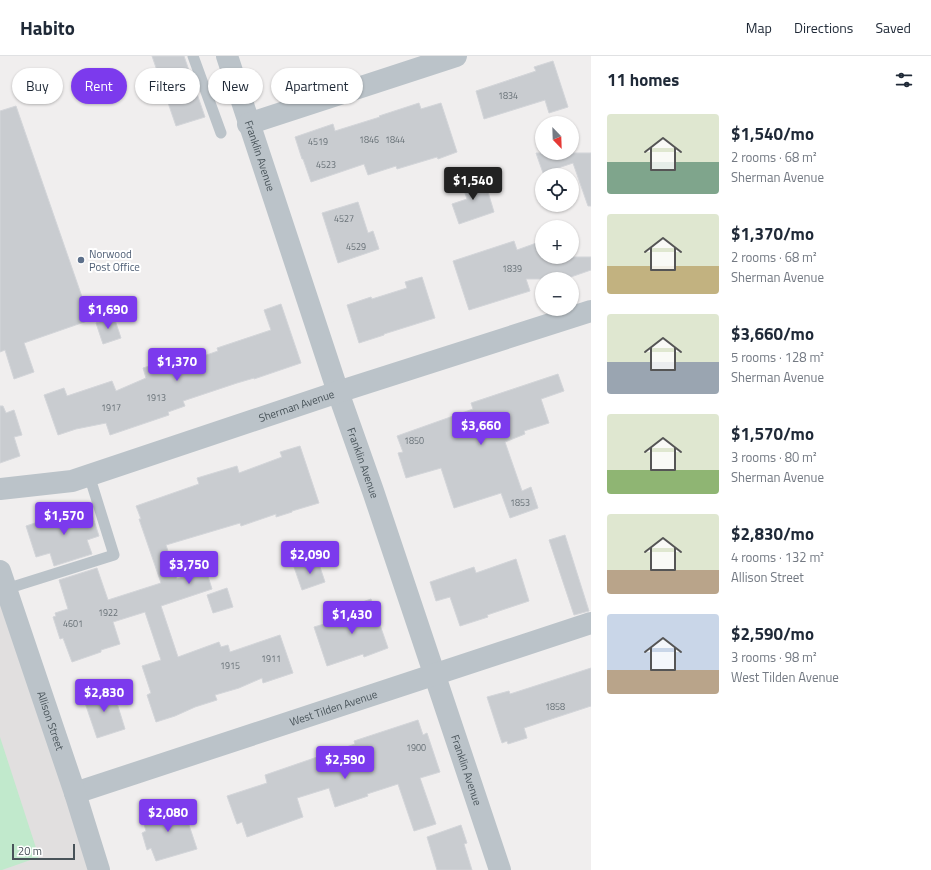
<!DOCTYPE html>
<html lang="en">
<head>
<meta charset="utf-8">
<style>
  body { margin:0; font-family:"Titillium Web",sans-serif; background:#f2f2f3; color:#1f2937; height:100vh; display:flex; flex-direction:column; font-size:15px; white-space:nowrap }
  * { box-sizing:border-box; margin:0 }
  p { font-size:13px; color:#747a83 }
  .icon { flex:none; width:22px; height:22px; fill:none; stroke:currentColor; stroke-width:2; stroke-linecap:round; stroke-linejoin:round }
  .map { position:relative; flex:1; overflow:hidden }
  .panel { display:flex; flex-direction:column; background:#fff; width:340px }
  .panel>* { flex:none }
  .banner { position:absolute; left:12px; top:12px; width:380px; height:36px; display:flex; gap:8px }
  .needle { width:26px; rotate:157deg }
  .controls { position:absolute; left:535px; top:60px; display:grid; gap:8px }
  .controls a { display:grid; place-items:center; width:44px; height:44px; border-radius:50%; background:#fff; box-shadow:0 1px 3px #0004; font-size:20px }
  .scale { position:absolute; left:12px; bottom:10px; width:63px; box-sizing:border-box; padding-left:4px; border:2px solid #485359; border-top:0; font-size:11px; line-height:14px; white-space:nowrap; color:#485359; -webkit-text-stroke:3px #fff; paint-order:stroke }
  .price { position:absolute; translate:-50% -34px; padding:0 9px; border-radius:4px; background:#7c3aed; color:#fff; font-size:13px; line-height:26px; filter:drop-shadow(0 1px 2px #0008) }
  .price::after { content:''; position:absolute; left:50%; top:24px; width:12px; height:9px; margin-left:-6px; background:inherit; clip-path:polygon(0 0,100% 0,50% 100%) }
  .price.on { background:#222; color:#fff }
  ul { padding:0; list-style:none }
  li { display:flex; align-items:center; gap:12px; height:100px; padding:0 16px }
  li span { display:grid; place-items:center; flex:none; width:112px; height:80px; border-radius:4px; color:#555 }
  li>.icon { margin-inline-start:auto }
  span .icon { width:48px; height:48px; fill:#fffc; stroke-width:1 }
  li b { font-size:17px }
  h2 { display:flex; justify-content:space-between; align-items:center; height:48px; padding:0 16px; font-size:17px }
  .chip { padding:0 14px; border-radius:18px; background:#fff; box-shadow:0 1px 3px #0004; font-size:14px; line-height:36px }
  .chip.on { background:#7c3aed; color:#fff }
  header { display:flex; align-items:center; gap:24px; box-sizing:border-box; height:56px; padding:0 20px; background:#fff; border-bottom:1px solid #e0e1e3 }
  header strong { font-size:19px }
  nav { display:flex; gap:22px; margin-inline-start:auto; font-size:14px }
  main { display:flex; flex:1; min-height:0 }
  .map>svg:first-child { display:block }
  .education { fill:#e1dfdf }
  .green { fill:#c1e9cc }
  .building { fill:#c9ccd0; stroke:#d3d5d9 }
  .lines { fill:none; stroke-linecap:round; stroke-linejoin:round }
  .service { stroke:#bbc3c9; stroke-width:11 }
  .minor { stroke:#bbc3c9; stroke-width:22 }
  .tertiary { stroke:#bbc3c9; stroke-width:22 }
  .service-dot { fill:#5c6f8a; stroke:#fff; stroke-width:1.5 }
  .labels { text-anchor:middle; stroke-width:4; stroke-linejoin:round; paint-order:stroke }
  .number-label { font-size:9px; fill:#687177 }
  .street-label { font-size:11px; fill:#485359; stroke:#fff }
  .service-label { font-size:11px; fill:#4e5e75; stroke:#fff; text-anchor:start }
</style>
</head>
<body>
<header>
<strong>Habito</strong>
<nav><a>Map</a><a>Directions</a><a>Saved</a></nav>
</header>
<main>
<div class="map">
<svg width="591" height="814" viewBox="0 0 591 814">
  <rect width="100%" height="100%" fill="#f0eeee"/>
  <path class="education" d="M 0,515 L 99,814 L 0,814 Z"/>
  <path class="green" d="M 0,681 L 39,801 L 2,814 L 0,814 Z"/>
  <path class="building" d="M 152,0 L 184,0 L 205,61 L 176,70 Z
    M 553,5 L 568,51 L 549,57 L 545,44 L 484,63 L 476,35 L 536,15 L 534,11 Z
    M 419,47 L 421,53 L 441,47 L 457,96 L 438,103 L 437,101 L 397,113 L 396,110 L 368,119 L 364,108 L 311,126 L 303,103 L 302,103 L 295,81 L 333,68 L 335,75 L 380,61 L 379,60 Z
    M 16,50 L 90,264 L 24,287 L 34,316 L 14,323 L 5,294 L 0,296 L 0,55 Z
    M 536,97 L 591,97 L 591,150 L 588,150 L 573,107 L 543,117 Z
    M 478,117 L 485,137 L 488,136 L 494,156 L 459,168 L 452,148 L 467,143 L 460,123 Z
    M 358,146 L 368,177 L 373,175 L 379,193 L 338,207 L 322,157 Z
    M 514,185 L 517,194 L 542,185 L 542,201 L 591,201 L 591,214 L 565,223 L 526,223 L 530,235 L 469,254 L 453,205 Z
    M 422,221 L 435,262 L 384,278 L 384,279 L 359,287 L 347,249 L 371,241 L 372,243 L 407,232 L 405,226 Z
    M 281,248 L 301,307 L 254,323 L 254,322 L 237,327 L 183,345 L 185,350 L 168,356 L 169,359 L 110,379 L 106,367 L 76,373 L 58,379 L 44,339 L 64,332 L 67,340 L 112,325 L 116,335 L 146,322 L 143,312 L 169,304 L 172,311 L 218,295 L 217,292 L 271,274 L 264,254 Z
    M 114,261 L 121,282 L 103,288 L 96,267 Z
    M 558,318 L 564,335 L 541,343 L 549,367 L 524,375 L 525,378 L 505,386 L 522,435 L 531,431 L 538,452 L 510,462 L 501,437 L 454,452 L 441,412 L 406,422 L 398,397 L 403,396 L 397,380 L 473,353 L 471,347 Z
    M 0,350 L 3,350 L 6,357 L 14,354 L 22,379 L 14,381 L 20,400 L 0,407 Z
    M 300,390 L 319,447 L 292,455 L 292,456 L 276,461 L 276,458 L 241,470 L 240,467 L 166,489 L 177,523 L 202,515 L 203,518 L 207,517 L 212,533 L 161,550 L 178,601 L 219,586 L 221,591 L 228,589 L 230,596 L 280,579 L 293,617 L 263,627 L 262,622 L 239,632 L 215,639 L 217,644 L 195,651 L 175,660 L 156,666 L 147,639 L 151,637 L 142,610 L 161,604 L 145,556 L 113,566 L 120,588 L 101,594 L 101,596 L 72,606 L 63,582 L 60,583 L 53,561 L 56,560 L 55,557 L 68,553 L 59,524 L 97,512 L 108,544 L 161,527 L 139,463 L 141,463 L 136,450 L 199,428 L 197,422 L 237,410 L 239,417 L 282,401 L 280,396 Z
    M 89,449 L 99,480 L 87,484 L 92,498 L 54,510 L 50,497 L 36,501 L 26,470 Z
    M 565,479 L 589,555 L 574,559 L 549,484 Z
    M 516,503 L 529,545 L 487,559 L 488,561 L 460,570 L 450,541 L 436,545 L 430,526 L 474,511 L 476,517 Z
    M 318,505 L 325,526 L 302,534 L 294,511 L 299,511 Z
    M 227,532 L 233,551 L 213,557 L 207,539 Z
    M 371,543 L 388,592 L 364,601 L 363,598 L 327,610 L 314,571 L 351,560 L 348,551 Z
    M 591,612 L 591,650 L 524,672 L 527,682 L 508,688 L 507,685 L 502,687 L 487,641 L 509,635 L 510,638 Z
    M 112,631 L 125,673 L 97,682 L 83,641 Z
    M 418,664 L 423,679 L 427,677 L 440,716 L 420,722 L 436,768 L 414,775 L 398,728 L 367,738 L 368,740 L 335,751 L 329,732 L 297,742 L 303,761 L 247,781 L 242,766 L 237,768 L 227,740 L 267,727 L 265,719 L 355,688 L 354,685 Z
    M 182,749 L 183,755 L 184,754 L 197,793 L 156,805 L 151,792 L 147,794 L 142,777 L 146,775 L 142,761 Z
    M 461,769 L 467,787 L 464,788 L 472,814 L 437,814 L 427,781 Z"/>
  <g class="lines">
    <path class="service" d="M 193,0 L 221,77
      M 6,533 L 114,499 L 89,419"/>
    <g class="minor">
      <path id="s1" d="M 227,0 L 338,336 L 373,435 L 500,814"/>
      <path d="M 248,68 L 456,0"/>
      <path id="s2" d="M 75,737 L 591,567"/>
    </g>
    <g class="tertiary">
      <path id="s3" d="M 0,433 L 72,425 L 338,336 L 591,255"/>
      <path id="s4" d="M 0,515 L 75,737 L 99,814"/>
    </g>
  </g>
  <circle class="service-dot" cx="81" cy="204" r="4"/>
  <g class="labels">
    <g class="number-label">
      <text x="508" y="43">1834</text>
      <text x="369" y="87">1846</text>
      <text x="395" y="87">1844</text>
      <text x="318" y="89">4519</text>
      <text x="326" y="112">4523</text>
      <text x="344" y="166">4527</text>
      <text x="356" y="194">4529</text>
      <text x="512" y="216">1839</text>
      <text x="156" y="345">1913</text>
      <text x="111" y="355">1917</text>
      <text x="414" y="388">1850</text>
      <text x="520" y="450">1853</text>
      <text x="108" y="560">1922</text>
      <text x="73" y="571">4601</text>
      <text x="271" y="606">1911</text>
      <text x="230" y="613">1915</text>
      <text x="555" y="654">1858</text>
      <text x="416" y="695">1900</text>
    </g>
    <g class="street-label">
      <text dy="4" stroke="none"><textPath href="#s1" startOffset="105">Franklin Avenue</textPath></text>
      <text dy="4" stroke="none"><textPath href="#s3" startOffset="309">Sherman Avenue</textPath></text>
      <text dy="4" stroke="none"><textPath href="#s1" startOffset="429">Franklin Avenue</textPath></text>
      <text dy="4" stroke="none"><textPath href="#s2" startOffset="272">West Tilden Avenue</textPath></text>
      <text dy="4" stroke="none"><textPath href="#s4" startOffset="158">Allison Street</textPath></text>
      <text dy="4" stroke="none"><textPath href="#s1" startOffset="753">Franklin Avenue</textPath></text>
    </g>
    <g class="service-label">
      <text x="89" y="202">Norwood<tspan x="89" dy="13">Post Office</tspan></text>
    </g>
  </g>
</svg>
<div class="controls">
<a><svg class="needle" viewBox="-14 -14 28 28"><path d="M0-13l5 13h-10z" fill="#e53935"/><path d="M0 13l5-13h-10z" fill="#747a83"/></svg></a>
<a><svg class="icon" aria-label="locate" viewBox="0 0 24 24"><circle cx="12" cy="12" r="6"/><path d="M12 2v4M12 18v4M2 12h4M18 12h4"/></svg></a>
<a>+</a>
<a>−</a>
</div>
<div class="scale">20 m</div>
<b class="price on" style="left:473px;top:145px">$1,540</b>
<b class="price" style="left:108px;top:274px">$1,690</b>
<b class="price" style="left:177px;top:326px">$1,370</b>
<b class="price" style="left:481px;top:390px">$3,660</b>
<b class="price" style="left:64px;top:480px">$1,570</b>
<b class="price" style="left:310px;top:519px">$2,090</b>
<b class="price" style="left:189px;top:529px">$3,750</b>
<b class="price" style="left:352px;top:579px">$1,430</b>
<b class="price" style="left:104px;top:657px">$2,830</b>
<b class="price" style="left:345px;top:724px">$2,590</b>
<b class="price" style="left:168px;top:777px">$2,080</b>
<div class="banner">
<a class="chip">Buy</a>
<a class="chip on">Rent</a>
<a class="chip">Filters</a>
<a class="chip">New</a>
<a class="chip">Apartment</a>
</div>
</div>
<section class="panel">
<h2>11 homes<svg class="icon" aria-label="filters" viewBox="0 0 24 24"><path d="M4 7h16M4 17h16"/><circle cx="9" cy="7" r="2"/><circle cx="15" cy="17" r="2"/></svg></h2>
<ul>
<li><span style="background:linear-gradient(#dfe7d0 60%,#7fa58c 0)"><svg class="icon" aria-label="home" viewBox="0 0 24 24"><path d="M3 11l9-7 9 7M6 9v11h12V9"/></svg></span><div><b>$1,540/mo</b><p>2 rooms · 68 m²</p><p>Sherman Avenue</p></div></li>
<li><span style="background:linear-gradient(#dfe7d0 65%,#c2b280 0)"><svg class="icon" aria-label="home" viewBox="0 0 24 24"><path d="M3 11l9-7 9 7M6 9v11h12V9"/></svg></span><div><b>$1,370/mo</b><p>2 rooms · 68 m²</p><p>Sherman Avenue</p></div></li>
<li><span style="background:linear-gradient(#dfe7d0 60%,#9aa5b1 0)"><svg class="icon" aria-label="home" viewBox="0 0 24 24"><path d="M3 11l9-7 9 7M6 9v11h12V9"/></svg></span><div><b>$3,660/mo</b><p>5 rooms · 128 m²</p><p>Sherman Avenue</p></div></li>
<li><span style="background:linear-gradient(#dfe7d0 70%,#8fb573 0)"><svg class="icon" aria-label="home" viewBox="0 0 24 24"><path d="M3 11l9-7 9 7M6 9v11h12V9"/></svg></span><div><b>$1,570/mo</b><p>3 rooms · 80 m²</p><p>Sherman Avenue</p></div></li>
<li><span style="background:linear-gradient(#dfe7d0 70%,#b9a48a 0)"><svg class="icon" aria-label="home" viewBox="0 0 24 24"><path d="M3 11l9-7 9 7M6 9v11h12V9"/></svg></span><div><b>$2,830/mo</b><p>4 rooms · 132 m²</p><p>Allison Street</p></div></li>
<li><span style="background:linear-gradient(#c9d6e8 70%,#b9a48a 0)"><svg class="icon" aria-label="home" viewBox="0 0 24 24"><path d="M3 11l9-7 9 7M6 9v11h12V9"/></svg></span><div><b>$2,590/mo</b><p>3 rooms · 98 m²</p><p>West Tilden Avenue</p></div></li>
</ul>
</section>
</main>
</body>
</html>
